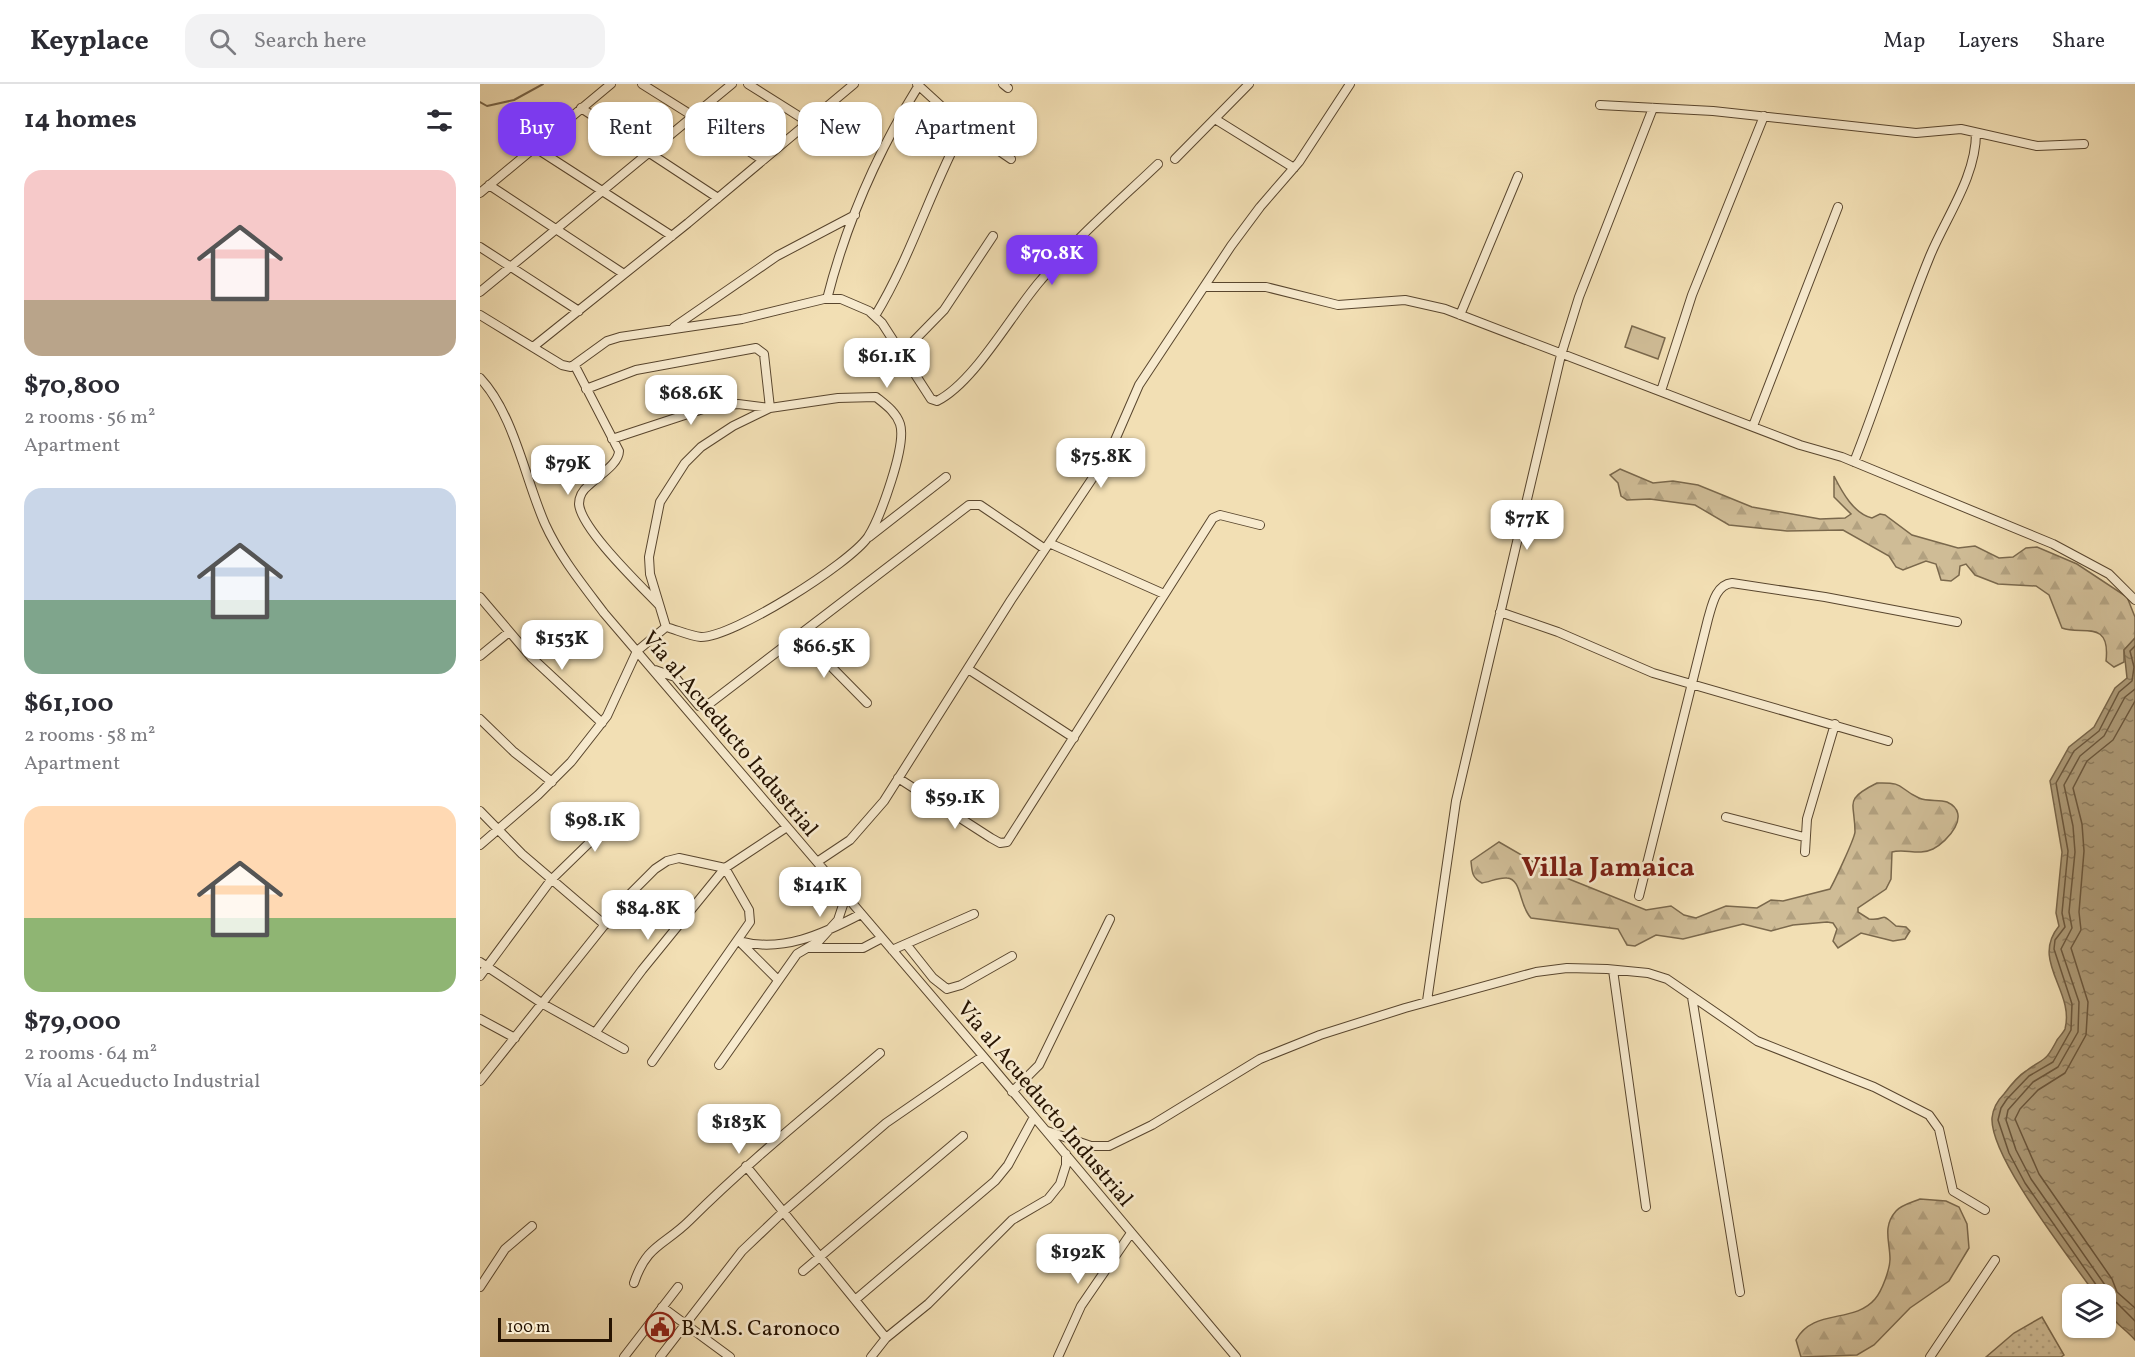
<!DOCTYPE html>
<html lang="en">
<head>
<meta charset="utf-8">
<style>
  body { margin:0; font-family:Vollkorn,serif; background:#f2f2f3; color:#2b2b33; height:100vh; display:flex; flex-direction:column; font-size:22px; white-space:nowrap }
  * { box-sizing:border-box; margin:0 }
  p { font-size:20px; color:#7c7c81 }
  .icon { flex:none; width:33px; height:33px; fill:none; stroke:currentColor; stroke-width:2; stroke-linecap:round; stroke-linejoin:round }
  .map { position:relative; flex:1; overflow:hidden }
  .panel { display:flex; flex-direction:column; background:#fff; width:480px }
  .panel>* { flex:none }
  .hud { position:absolute; left:18px; top:18px; width:570px; height:54px; display:flex; gap:12px }
  .fabs { position:absolute; left:1582px; top:1200px; display:grid; gap:12px }
  .fabs a { display:grid; place-items:center; width:54px; height:54px; border-radius:12px; background:#fff; box-shadow:0 2px 4px #0004; font-size:30px }
  .scale { position:absolute; left:18px; bottom:15px; width:114px; box-sizing:border-box; padding-left:6px; border:3px solid #261301; border-top:0; font-size:16px; line-height:21px; white-space:nowrap; color:#261301; -webkit-text-stroke:4px #f7eace; paint-order:stroke }
  .price { position:absolute; translate:-50% -51px; padding:0 14px; border-radius:12px; background:#fff; color:#222; font-size:20px; line-height:39px; filter:drop-shadow(0 2px 3px #0008) }
  .price::after { content:''; position:absolute; left:50%; top:36px; width:18px; height:14px; margin-left:-9px; background:inherit; clip-path:polygon(0 0,100% 0,50% 100%) }
  .price.selected { background:#7c3aed; color:#fff }
  ul { padding:0; list-style:none }
  li { display:grid; align-content:center; gap:12px; height:318px; padding:0 24px }
  li span { display:grid; place-items:center; height:186px; border-radius:18px; color:#555 }
  li>.icon { margin-inline-start:auto }
  span .icon { width:108px; height:108px; fill:#fffc; stroke-width:1 }
  li b { font-size:26px }
  h2 { display:flex; justify-content:space-between; align-items:center; height:72px; padding:0 24px; font-size:26px }
  .pill { padding:0 21px; border-radius:18px; background:#fff; box-shadow:0 2px 4px #0004; font-size:21px; line-height:54px }
  .pill.selected { background:#7c3aed; color:#fff }
  header { display:flex; align-items:center; gap:36px; box-sizing:border-box; height:84px; padding:0 30px; background:#fff; border-bottom:2px solid #e1e1e2 }
  header strong { font-size:28px }
  nav { display:flex; gap:33px; margin-inline-start:auto; font-size:21px }
  .search { width:420px; height:54px; background:#f2f2f3; display:flex; align-items:center; gap:15px; box-sizing:border-box; padding:0 21px; border-radius:18px; color:#7c7c81; font-size:22px }
  main { display:flex; flex:1; min-height:0 }
  .map>svg:first-child { display:block }
  .forest { fill:url(#forest-firs); stroke:#7a684c; stroke-width:1.5 }
  .park { fill:url(#park-dots); stroke:#7a684c; stroke-width:1.5 }
  .pitch { fill:#cfbc96; stroke:#7a684c; stroke-width:1.5 }
  .water { fill:url(#water-ripples); stroke:#776448; stroke-width:1.5 }
  .lines { fill:none; stroke-linecap:round; stroke-linejoin:round }
  .shore { stroke:#6a563c; stroke-width:1.5 }
  .stream { stroke:#776448; stroke-width:2 }
  .street-casing { stroke:#59462e; stroke-width:10 }
  .street { stroke:#f7eace; stroke-width:8 }
  .labels { text-anchor:middle; stroke-width:5; stroke-linejoin:round; paint-order:stroke }
  .street-label { font-size:22px; fill:#261301; stroke:#f7eace }
  .poi-label { font-size:22px; fill:#261301; stroke:#f7eace; text-anchor:start }
  .district-label { font-size:28px; font-weight:bold; fill:#7a1f14; stroke:#f7eace }
</style>
</head>
<body>
<header>
<strong>Keyplace</strong>
<div class="search"><svg class="icon" aria-label="search" viewBox="0 0 24 24"><circle cx="10" cy="10" r="6"/><path d="M15 15l6 6"/></svg>Search here</div>
<nav><a>Map</a><a>Layers</a><a>Share</a></nav>
</header>
<main>
<section class="panel">
<h2>14 homes<svg class="icon" aria-label="filters" viewBox="0 0 24 24"><path d="M4 7h16M4 17h16"/><circle cx="9" cy="7" r="2"/><circle cx="15" cy="17" r="2"/></svg></h2>
<ul>
<li><span style="background:linear-gradient(#f6c9c9 70%,#b9a48a 0)"><svg class="icon" aria-label="home" viewBox="0 0 24 24"><path d="M3 11l9-7 9 7M6 9v11h12V9"/></svg></span><div><b>$70,800</b><p>2 rooms · 56 m²</p><p>Apartment</p></div></li>
<li><span style="background:linear-gradient(#c9d6e8 60%,#7fa58c 0)"><svg class="icon" aria-label="home" viewBox="0 0 24 24"><path d="M3 11l9-7 9 7M6 9v11h12V9"/></svg></span><div><b>$61,100</b><p>2 rooms · 58 m²</p><p>Apartment</p></div></li>
<li><span style="background:linear-gradient(#ffd9b3 60%,#8fb573 0)"><svg class="icon" aria-label="home" viewBox="0 0 24 24"><path d="M3 11l9-7 9 7M6 9v11h12V9"/></svg></span><div><b>$79,000</b><p>2 rooms · 64 m²</p><p>Vía al Acueducto Industrial</p></div></li>
</ul>
</section>
<div class="map">
<svg width="1655" height="1273" viewBox="0 0 1655 1273">
  <defs>
    <pattern id="forest-firs" width="22" height="20" patternUnits="userSpaceOnUse" patternTransform="scale(1.5)"><rect width="22" height="20" fill="#cfbc96"/><path d="M5 1l3.5 6h-7zM16 11l3.5 6h-7z" fill="#b2a180"/></pattern>
    <pattern id="park-dots" width="8" height="8" patternUnits="userSpaceOnUse" patternTransform="scale(1.5)"><rect width="8" height="8" fill="#cfbc96"/><path d="M2 2h.1M6 6h.1" fill="none" stroke="#b2a180" stroke-width="1.8" stroke-linecap="round"/></pattern>
    <pattern id="water-ripples" width="26" height="14" patternUnits="userSpaceOnUse" patternTransform="scale(1.5)"><rect width="26" height="14" fill="#ad9a77"/><path d="M2 4q2-2 4 0t4 0M15 11q2-2 4 0t4 0" fill="none" stroke="#8d7c5f"/></pattern>
  </defs>
  <rect width="100%" height="100%" fill="#f2dfb4"/>
  <filter id="stains"><feTurbulence type="fractalNoise" baseFrequency=".00333" numOctaves="4"/><feColorMatrix values="0 0 0 0 .2 0 0 0 0 .09 0 0 0 0 .02 0 0 0 .5 -.17"/></filter>
  <radialGradient id="worn" r=".72"><stop offset=".6" stop-color="#630" stop-opacity="0"/><stop offset="1" stop-color="#630" stop-opacity=".3"/></radialGradient>
  <path class="forest" d="M 1140,385 L 1173,399 L 1193,397 L 1218,401 L 1272,423 L 1340,435 L 1365,434 L 1371,430 L 1354,413 L 1354,392 C 1362,408 1374,430 1392,434 L 1400,430 L 1405,431 L 1432,451 L 1478,464 L 1495,462 L 1519,474 L 1533,473 L 1546,464 L 1557,463 L 1597,480 L 1647,513 L 1655,533 L 1655,554 L 1644,566 L 1644,578 L 1634,583 L 1626,577 C 1631,534 1601,552 1582,544 L 1569,511 L 1556,502 L 1518,500 L 1495,491 L 1486,480 L 1480,482 L 1479,491 L 1471,497 L 1461,496 L 1456,480 L 1446,477 L 1423,486 L 1416,483 L 1409,472 L 1363,446 L 1307,447 L 1249,441 L 1215,421 L 1170,415 L 1147,416 L 1141,412 L 1138,399 L 1130,391 Z
    M 1397,699 C 1426,698 1417,704 1439,714 C 1448,718 1459,715 1467,718 C 1493,730 1467,758 1453,765 C 1439,772 1424,764 1412,768 L 1411,795 L 1406,805 L 1378,824 L 1378,828 L 1389,835 C 1409,837 1398,826 1416,842 L 1426,843 L 1430,847 L 1425,855 L 1413,857 L 1381,849 L 1358,864 L 1353,857 L 1357,845 L 1353,839 L 1347,838 L 1313,841 L 1291,847 L 1263,840 L 1203,855 L 1176,851 L 1155,862 L 1147,861 L 1138,845 L 1051,834 C 1039,822 1042,795 1027,794 C 1018,793 1010,798 1002,799 C 992,794 992,788 991,777 L 1019,758 L 1069,787 L 1166,826 L 1191,822 L 1204,831 L 1216,834 L 1246,822 L 1277,824 L 1291,816 L 1303,817 L 1350,805 C 1354,798 1374,756 1375,748 C 1375,718 1363,716 1397,699 Z
    M 1440,1115 L 1466,1117 L 1479,1123 L 1487,1140 L 1489,1164 L 1469,1197 L 1430,1224 L 1394,1261 L 1377,1271 L 1321,1273 L 1316,1256 C 1333,1224 1374,1240 1395,1215 C 1402,1207 1410,1185 1410,1175 C 1410,1158 1402,1143 1416,1127 C 1421,1121 1433,1118 1440,1115 Z"/>
  <path class="park" d="M 1562,1233 L 1584,1271 L 1581,1273 L 1506,1273 L 1534,1249 Z"/>
  <path class="pitch" d="M 1152,242 L 1185,254 L 1178,275 L 1145,263 Z"/>
  <path class="water" d="M 1655,554 L 1655,1256 C 1639,1238 1626,1237 1626,1210 L 1615,1210 C 1591,1175 1510,1074 1512,1034 C 1513,1024 1517,1017 1524,1010 C 1530,1002 1538,992 1546,987 C 1565,973 1565,979 1577,956 C 1579,953 1584,948 1585,945 C 1595,907 1550,877 1579,842 L 1576,829 L 1582,768 L 1570,697 L 1589,663 L 1614,643 L 1635,604 L 1647,594 L 1644,566 Z"/>
  <g class="lines">
    <path class="shore" d="M 1655,605 L 1645,613 L 1624,652 L 1600,672 L 1584,701 L 1593,742 L 1595,768 L 1589,828 L 1592,844 L 1581,865 L 1599,918 L 1598,948 L 1578,983 L 1553,998 L 1528,1026 L 1526,1036 L 1536,1066 L 1551,1095 L 1625,1201 L 1628,1214 L 1637,1219 L 1655,1237
      M 1655,617 L 1633,656 L 1607,677 L 1593,704 L 1602,740 L 1604,767 L 1599,828 L 1601,846 L 1591,864 L 1608,918 L 1606,951 L 1585,989 L 1558,1006 L 1540,1025 L 1535,1035 L 1559,1090 L 1632,1195 L 1637,1208 L 1655,1224
      M 1620,1210 L 1619,1205 L 1545,1099 L 1529,1069 L 1518,1036 L 1521,1024 L 1527,1015 L 1549,992 L 1573,978 L 1591,946 L 1592,920 L 1574,865 L 1575,856 L 1585,843 L 1582,829 L 1588,767 L 1576,699 L 1594,667 L 1619,647 L 1639,608 L 1652,597 L 1654,583 L 1650,567 L 1655,562"/>
    <path class="stream" d="M 0,18 L 7,22 L 34,16 L 63,0"/>
    <g class="street-casing">
      <path id="street" d="M 162,0 L 283,76
        M 268,0 L 328,38
        M 437,0 L 484,43 L 531,75
        M 523,0 L 528,4
        M 1120,21 L 1233,27 L 1436,49 L 1481,45 L 1557,62 L 1604,60
        M 101,24 L 238,114
        M 735,35 L 814,84
        M 54,63 L 192,152
        M 695,75 L 769,0
        M 9,101 L 144,190
        M 0,109 L 131,0
        M 0,163 L 99,227
        M 724,203 L 786,203 L 858,221 L 925,216 L 965,225 L 1320,361 L 1362,373 L 1573,460 L 1629,490 L 1655,516
        M 0,208 L 252,0
        M 347,215 C 366,140 398,67 439,1
        M 0,231 L 82,281 L 91,283 L 127,257 L 140,253 L 262,235 L 344,215 L 361,215 L 389,227 L 402,239 L 451,315 L 457,317 C 495,298 532,229 561,196 C 596,154 638,118 678,80
        M 980,231 L 1038,92
        M 395,232 C 431,173 451,104 484,43
        M 194,243 L 297,172 L 375,131
        M 53,263 L 208,139 L 374,0
        M 422,269 L 464,226 L 513,152
        M 95,282 L 139,367 C 139,380 118,392 109,401 C 103,406 99,411 99,420 C 101,445 161,502 179,521
        M 0,294 C 34,330 45,395 65,440 C 80,473 103,501 124,529 L 503,972 L 756,1273
        M 106,305 L 156,286 L 276,264 L 284,270 L 290,324 L 258,320 L 226,324 L 132,355
        M 1181,307 L 1212,211 L 1284,32
        M 396,313 C 406,321 416,328 420,340 C 427,361 400,434 388,453 C 369,480 254,553 221,553 C 210,552 197,546 186,543 L 170,490 L 169,473 L 180,418 L 205,379 L 221,363 L 253,342 L 290,324 L 358,314 Z
        M 1273,342 L 1358,123
        M 1374,378 C 1401,310 1422,240 1450,172 C 1466,133 1496,93 1496,49
        M 389,453 L 466,393
        M 569,459 L 684,510
        M 0,513 L 51,573 L 122,639
        M 1020,528 L 1078,548 L 1173,589 L 1408,657
        M 320,551 L 387,619
        M 0,572 L 29,548
        M 488,585 L 594,654
        M 175,586 L 195,593 L 219,622 L 225,623 L 489,421 L 500,421 L 565,465
        M 0,635 L 34,668 L 72,698
        M 418,694 L 511,754 L 520,759 L 527,758 L 733,434 L 740,431 L 780,441
        M 0,727 L 42,770 L 125,841
        M 1246,733 L 1324,753
        M 0,761 L 58,711 L 91,678 L 127,632 L 157,567 L 186,543
        M 1325,768 L 1327,735 L 1355,640
        M 337,778 L 370,756 L 404,717 L 531,516 L 620,383 L 632,363 L 659,301 L 751,162 L 780,123 L 819,78 L 870,0
        M 1159,812 L 1228,535 C 1232,522 1235,501 1252,499 L 1345,513 L 1477,538
        M 259,857 C 302,869 343,850 381,830
        M 260,858 L 298,896
        M 426,860 L 453,894 L 467,905 L 481,901 L 532,872
        M 330,864 L 383,864 L 402,854
        M 412,866 L 494,830
        M 0,878 L 63,920 L 144,965
        M 1133,886 L 1166,1123
        M 0,892 L 71,796 L 144,725
        M 1212,913 L 1260,1208
        M 947,917 L 976,717 L 1081,271 L 1099,213 L 1173,24
        M 0,935 L 35,954
        M 115,949 L 162,886 L 245,784 L 307,743
        M 239,981 L 317,870 L 339,857 L 358,836 L 366,812
        M 0,997 L 146,814 L 175,785 L 187,777 L 199,774 L 245,784 L 269,826 L 270,838 L 172,978
        M 532,1008 L 559,981 L 630,835
        M 567,1047 L 611,1062 L 629,1062 L 672,1041 L 780,975 L 840,951 L 925,924 L 1056,888 L 1087,884 L 1127,885 L 1168,889 L 1187,895 L 1277,957 L 1394,1003 L 1449,1031 L 1459,1045 L 1473,1107 L 1505,1126
        M 266,1082 L 406,1254
        M 323,1187 L 483,1052
        M 154,1199 C 167,1160 184,1162 210,1136 C 270,1076 336,1024 400,969
        M 0,1203 L 25,1165 L 52,1142
        M 375,1216 L 515,1097 L 528,1081 L 554,1033
        M 182,1223 L 250,1273
        M 144,1273 L 198,1203
        M 180,1273 L 262,1167 L 303,1128 L 406,1039 L 503,972
        M 391,1273 L 406,1254 L 448,1220 L 532,1136 L 568,1115 L 580,1100 L 586,1081 L 586,1070
        M 578,1273 L 601,1222 L 651,1149
        M 1450,1273 L 1515,1176"/>
    </g>
    <use href="#street" class="street"/>
  </g>
  <defs>
    <g id="civic-ring" transform="scale(1.5)"><circle r="9.5" fill="#f7eace" stroke="#8f2418" stroke-width="1.5"/><path d="M-.6-6.5H3V-4.5H.6V-3L4-1V1h2V6H-6V1h2V-1L-.6-3ZM-1.2 2.5V6h2.4V2.5Z" fill="#8f2418"/></g>
  </defs>
  <g fill-rule="evenodd">
    <use href="#civic-ring" x="180" y="1243"/>
  </g>
  <g class="labels">
    <g class="street-label">
      <text transform="translate(251 649) rotate(50)" y="8">Vía al Acueducto Industrial</text>
      <text transform="translate(566 1019) rotate(50)" y="8">Vía al Acueducto Industrial</text>
    </g>
    <g class="poi-label">
      <text x="201" y="1251">B.M.S. Caronoco</text>
    </g>
    <g class="district-label">
      <text x="1128" y="792">Villa Jamaica</text>
    </g>
  </g>
  <rect width="100%" height="100%" filter="url(#stains)"/>
  <rect width="100%" height="100%" fill="url(#worn)"/>
</svg>
<div class="fabs">
<a><svg class="icon" aria-label="layers" viewBox="0 0 24 24"><path d="M12 4l9 5-9 5-9-5zM3 14l9 5 9-5"/></svg></a>
</div>
<div class="scale">100 m</div>
<b class="price selected" style="left:572px;top:202px">$70.8K</b>
<b class="price" style="left:407px;top:305px">$61.1K</b>
<b class="price" style="left:211px;top:342px">$68.6K</b>
<b class="price" style="left:621px;top:405px">$75.8K</b>
<b class="price" style="left:88px;top:412px">$79K</b>
<b class="price" style="left:1047px;top:467px">$77K</b>
<b class="price" style="left:82px;top:587px">$153K</b>
<b class="price" style="left:344px;top:595px">$66.5K</b>
<b class="price" style="left:475px;top:746px">$59.1K</b>
<b class="price" style="left:115px;top:769px">$98.1K</b>
<b class="price" style="left:340px;top:834px">$141K</b>
<b class="price" style="left:168px;top:857px">$84.8K</b>
<b class="price" style="left:259px;top:1071px">$183K</b>
<b class="price" style="left:598px;top:1201px">$192K</b>
<div class="hud">
<a class="pill selected">Buy</a>
<a class="pill">Rent</a>
<a class="pill">Filters</a>
<a class="pill">New</a>
<a class="pill">Apartment</a>
</div>
</div>
</main>
</body>
</html>
